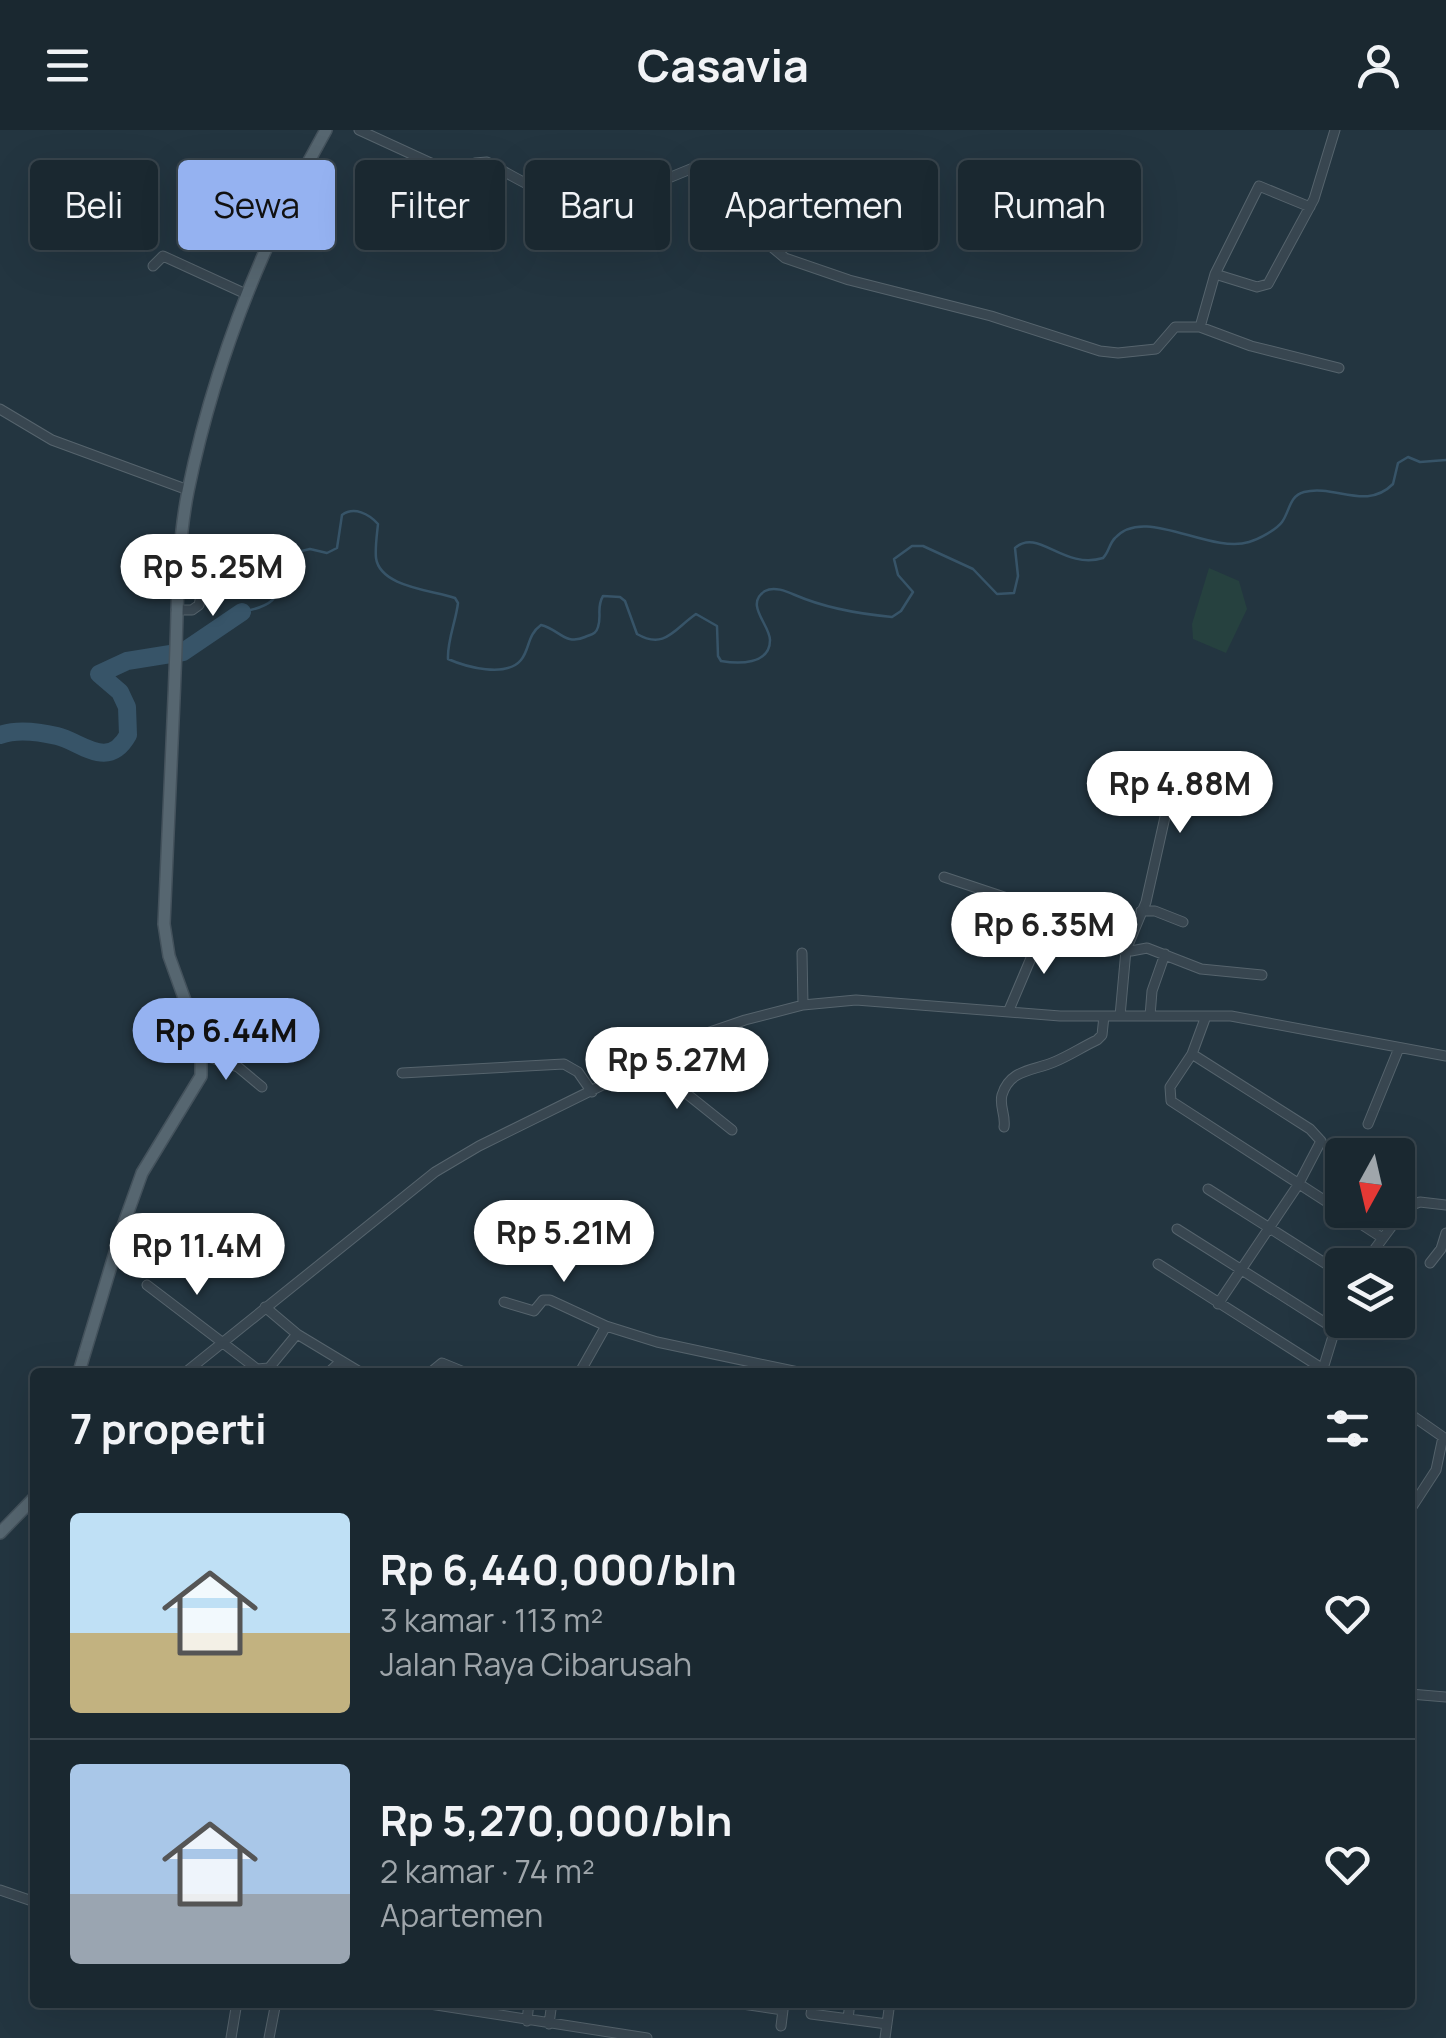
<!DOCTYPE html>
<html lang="id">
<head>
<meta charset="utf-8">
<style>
  body { margin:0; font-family:Manrope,sans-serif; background:#233038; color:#f1f3f6; height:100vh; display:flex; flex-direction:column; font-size:38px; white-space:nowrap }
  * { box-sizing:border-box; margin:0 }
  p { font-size:32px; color:#9fa6ab }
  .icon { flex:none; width:55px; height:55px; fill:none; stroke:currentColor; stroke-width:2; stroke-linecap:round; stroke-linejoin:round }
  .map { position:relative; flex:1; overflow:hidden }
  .side { position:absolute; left:30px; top:1238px; width:1385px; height:640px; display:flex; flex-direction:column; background:#1a2830; border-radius:10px; box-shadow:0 10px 40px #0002,0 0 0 2px #38444c }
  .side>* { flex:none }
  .guide { position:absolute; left:30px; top:30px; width:1388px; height:90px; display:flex; gap:20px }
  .needle { width:65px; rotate:188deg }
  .fabs { position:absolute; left:1325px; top:1008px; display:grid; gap:20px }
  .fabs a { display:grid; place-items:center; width:90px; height:90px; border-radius:10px; background:#1a2830; box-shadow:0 10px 40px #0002,0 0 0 2px #38444c; font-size:50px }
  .price { position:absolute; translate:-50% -85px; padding:0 22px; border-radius:35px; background:#fff; color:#222; font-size:32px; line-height:65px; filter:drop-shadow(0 2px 5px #0008) }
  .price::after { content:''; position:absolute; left:50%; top:60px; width:30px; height:22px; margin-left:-15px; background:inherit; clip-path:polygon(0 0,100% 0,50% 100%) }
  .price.selected { background:#95b2f1; color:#111 }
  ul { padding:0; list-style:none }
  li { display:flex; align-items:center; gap:30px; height:250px; padding:0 40px }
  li+li { border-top:2px solid #38444c }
  li span { display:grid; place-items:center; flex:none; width:280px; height:200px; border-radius:10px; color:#555 }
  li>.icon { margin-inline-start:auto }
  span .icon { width:120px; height:120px; fill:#fffc; stroke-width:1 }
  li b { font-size:42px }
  h2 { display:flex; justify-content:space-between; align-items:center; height:120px; padding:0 40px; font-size:42px }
  .pill { padding:0 35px; border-radius:10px; background:#1a2830; box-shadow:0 10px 40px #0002,0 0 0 2px #38444c; font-size:35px; line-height:90px }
  .pill.selected { background:#95b2f1; color:#111 }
  header { display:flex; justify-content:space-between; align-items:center; height:130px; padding:0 40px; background:#1a2830; font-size:45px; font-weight:700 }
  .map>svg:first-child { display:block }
  .green { fill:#26413f }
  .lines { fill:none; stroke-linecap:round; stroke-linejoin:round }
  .stream { stroke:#375468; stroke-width:2.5 }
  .river { stroke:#375468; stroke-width:18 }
  .minor-casing { stroke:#56646d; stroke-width:11 }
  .major-casing { stroke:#44525c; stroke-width:14 }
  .minor { stroke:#384650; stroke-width:9 }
  .major { stroke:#566670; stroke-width:11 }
</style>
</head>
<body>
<header><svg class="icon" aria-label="menu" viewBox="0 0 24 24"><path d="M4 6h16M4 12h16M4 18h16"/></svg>Casavia<svg class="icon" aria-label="person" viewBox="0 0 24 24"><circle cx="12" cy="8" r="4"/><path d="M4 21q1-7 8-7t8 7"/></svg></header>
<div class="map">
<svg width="1446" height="1908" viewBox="0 0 1446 1908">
  <rect width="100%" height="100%" fill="#233540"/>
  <path class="green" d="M 1209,438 L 1239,451 L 1247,479 L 1226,523 L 1193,509 L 1192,494 Z"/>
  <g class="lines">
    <path class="stream" d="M 242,482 C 289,473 273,459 293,423 L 310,419 L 327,423 L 337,418 L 342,385 C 354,376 369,384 378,394 C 377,404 375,417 376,428 C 380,457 432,460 455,468 L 458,473 C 456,491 447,511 448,529 C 466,537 506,548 521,530 C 530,519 527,505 541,495 C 559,499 565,516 585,507 C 592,504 596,504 598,497 C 602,485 596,478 603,466 L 620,467 L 625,471 L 637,504 C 665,520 674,499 696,484 L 717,496 L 718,526 L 721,531 C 738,534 770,535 770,510 C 770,495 744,474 765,461 C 774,456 786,461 795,465 C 825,478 860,484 892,487 L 901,481 L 913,462 L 898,445 L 894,429 L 912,416 L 923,416 L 973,439 L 997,464 L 1014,463 L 1018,446 L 1015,418 C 1038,397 1063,440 1103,428 C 1109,422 1109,414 1115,408 C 1144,375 1208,424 1249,412 C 1259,409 1276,400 1282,392 C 1290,381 1289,366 1304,362 C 1335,354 1366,381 1393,354 L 1398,333 L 1408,327 L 1420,332 L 1446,330"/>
    <path class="river" d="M 0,605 C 16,599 40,602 57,606 C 82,612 108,641 128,605 L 127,577 L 120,562 L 99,544 L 127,531 L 183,522 L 242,482"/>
    <g class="minor-casing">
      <path id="minor" d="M 359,0 L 457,45 L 463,45 L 475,33 L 487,32 C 522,51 563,79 605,74 L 693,38 L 715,37 L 728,46 L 761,108 L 785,128 L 849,150 L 991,186 L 1100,221 L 1118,223 L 1156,219 L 1175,197 L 1200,197 L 1215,144 L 1257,157 L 1268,154 L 1314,69 L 1335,0
        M 153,136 L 163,126 L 246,164
        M 1215,144 L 1259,56 L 1310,77
        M 1200,197 L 1251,216 L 1339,238
        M 0,279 L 52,310 L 188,360
        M 176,480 L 192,480 L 199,475 L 205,447
        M 944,747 L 1007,768 L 1070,802 L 1102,815 L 1131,821 L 1147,818 L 1201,839 L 1262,845
        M 1141,781 L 1155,781 L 1183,792
        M 802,823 L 803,875
        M 1009,880 L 1031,828 L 1052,792
        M 1120,886 L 1126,820 L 1146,772 L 1169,669
        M 1150,886 L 1152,861 L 1165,824
        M 1206,886 L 1192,924 L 1170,957 L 1171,971 L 1381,1107
        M 1192,924 L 1310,999 L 1321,1011 L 1298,1055 L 1218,1174
        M 203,925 L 238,937 L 262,957
        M 657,929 L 687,964 L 732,1000
        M 402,943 L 564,934 L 578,942 L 592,962
        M 1368,994 L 1399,918
        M 1004,997 C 1006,985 999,976 1002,965 C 1010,939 1033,941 1054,932 C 1069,926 1082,917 1097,910 L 1102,905 L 1104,886
        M 1208,1059 L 1342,1144
        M 1177,1099 L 1335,1199
        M 1430,1133 L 1441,1119 L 1446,1103
        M 1158,1134 L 1323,1239
        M 1363,1135 L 1406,1077 L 1420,1072 L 1446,1075
        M 147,1155 L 257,1239 L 269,1238 L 297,1204
        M 504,1172 L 534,1181 L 543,1170 L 550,1170 L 606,1196 L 657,1212 L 798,1242
        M 265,1177 L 297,1204 L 360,1242
        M 186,1242 L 435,1042 L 479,1016 L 710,902 L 745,890 L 803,875 L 856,870 L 1060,886 L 1231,886 L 1446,926
        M 329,1242 L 341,1231
        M 431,1242 L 442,1233 L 464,1242
        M 580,1242 L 606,1196
        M 1322,1242 L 1333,1206 L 1335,1178 L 1342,1165
        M 1410,1284 L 1443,1307 L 1436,1340 L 1410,1380
        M 1410,1564 L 1446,1567
        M 0,1760 L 35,1772
        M 417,1872 L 647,1908
        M 729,1872 L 783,1880
        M 813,1872 L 811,1884 L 887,1894
        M 848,1889 L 850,1872
        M 527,1891 L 529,1872
        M 549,1894 L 552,1872
        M 781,1896 L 784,1872
        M 231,1908 L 237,1872
        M 269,1908 L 276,1872
        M 885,1908 L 890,1872"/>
    </g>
    <g class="major-casing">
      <path id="major" d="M 79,1242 L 123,1096 L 142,1043 L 201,946 L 201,915 L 169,826 L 164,794 C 167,711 172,627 175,543 C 178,482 176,422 188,361 C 214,234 262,113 326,0
        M 0,1403 L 35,1367"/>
    </g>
    <use href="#minor" class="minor"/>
    <use href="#major" class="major"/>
  </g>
</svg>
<div class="fabs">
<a><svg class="needle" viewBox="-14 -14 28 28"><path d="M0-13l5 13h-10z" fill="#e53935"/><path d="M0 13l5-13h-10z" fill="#9fa6ab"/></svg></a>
<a><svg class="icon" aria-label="layers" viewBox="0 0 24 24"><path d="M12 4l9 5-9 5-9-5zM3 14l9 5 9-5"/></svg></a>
</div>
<b class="price" style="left:213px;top:489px">Rp 5.25M</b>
<b class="price" style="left:1180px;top:706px">Rp 4.88M</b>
<b class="price" style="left:1044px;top:847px">Rp 6.35M</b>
<b class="price selected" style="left:226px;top:953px">Rp 6.44M</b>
<b class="price" style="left:677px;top:982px">Rp 5.27M</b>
<b class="price" style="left:564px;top:1155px">Rp 5.21M</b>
<b class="price" style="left:197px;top:1168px">Rp 11.4M</b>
<div class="guide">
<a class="pill">Beli</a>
<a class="pill selected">Sewa</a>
<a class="pill">Filter</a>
<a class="pill">Baru</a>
<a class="pill">Apartemen</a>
<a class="pill">Rumah</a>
</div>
<section class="side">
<h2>7 properti<svg class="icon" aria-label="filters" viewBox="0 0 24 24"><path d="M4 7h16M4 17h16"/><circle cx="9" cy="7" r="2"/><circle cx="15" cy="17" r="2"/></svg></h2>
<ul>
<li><span style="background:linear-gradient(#bfe0f5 60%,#c2b280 0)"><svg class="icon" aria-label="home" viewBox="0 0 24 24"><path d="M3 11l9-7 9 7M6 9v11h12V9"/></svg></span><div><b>Rp 6,440,000/bln</b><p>3 kamar · 113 m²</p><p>Jalan Raya Cibarusah</p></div><svg class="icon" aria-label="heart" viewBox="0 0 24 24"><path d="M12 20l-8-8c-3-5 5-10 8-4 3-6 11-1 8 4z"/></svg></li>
<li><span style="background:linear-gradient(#a9c7e8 65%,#9aa5b1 0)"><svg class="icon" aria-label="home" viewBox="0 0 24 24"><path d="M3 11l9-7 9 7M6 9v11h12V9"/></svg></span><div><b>Rp 5,270,000/bln</b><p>2 kamar · 74 m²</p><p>Apartemen</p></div><svg class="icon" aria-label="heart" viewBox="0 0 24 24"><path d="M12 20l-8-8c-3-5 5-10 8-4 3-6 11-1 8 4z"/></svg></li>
</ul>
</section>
</div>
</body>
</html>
